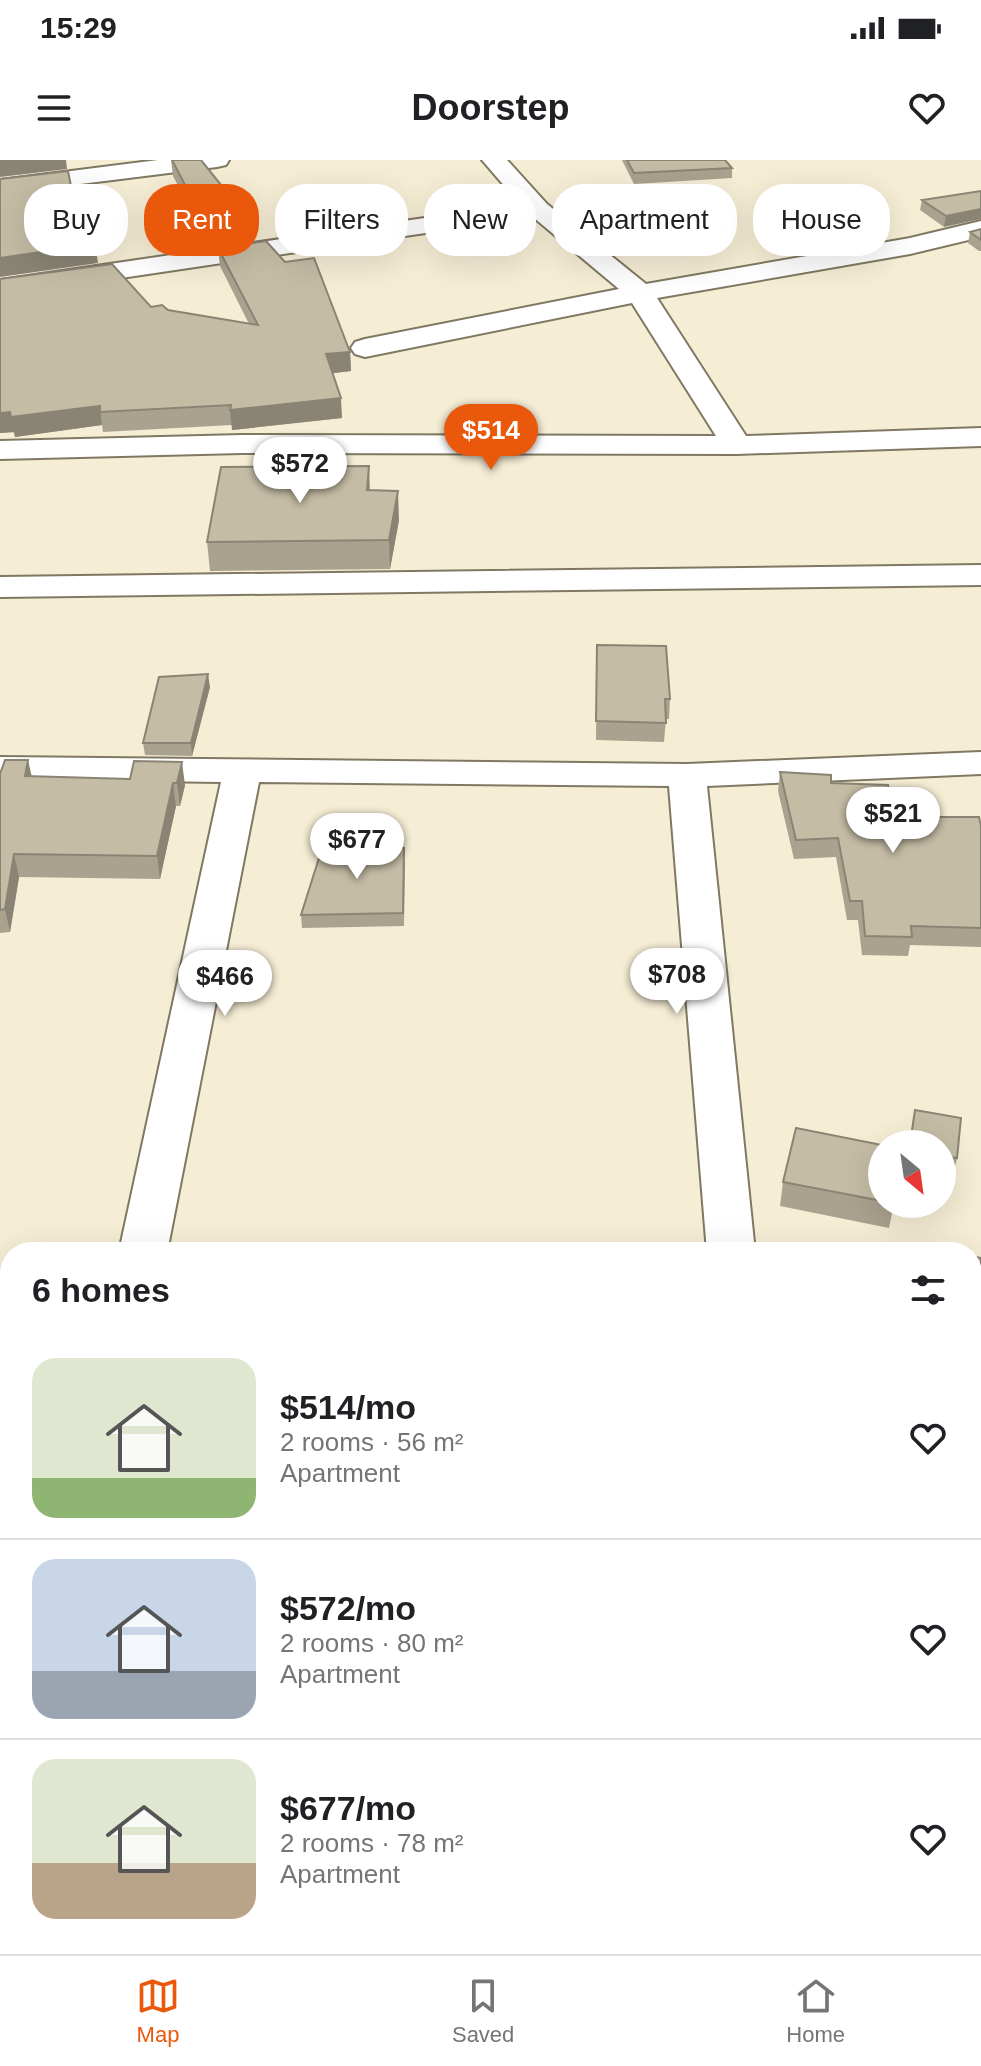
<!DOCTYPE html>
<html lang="en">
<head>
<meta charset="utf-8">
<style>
  body { margin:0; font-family:Helvetica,sans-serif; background:#f2f2f2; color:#202124; height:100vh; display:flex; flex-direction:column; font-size:30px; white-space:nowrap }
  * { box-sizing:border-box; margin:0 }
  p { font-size:26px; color:#757577 }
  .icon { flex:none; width:44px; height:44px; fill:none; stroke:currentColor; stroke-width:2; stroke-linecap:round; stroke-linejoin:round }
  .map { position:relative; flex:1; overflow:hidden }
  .sheet { position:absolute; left:0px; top:1082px; width:982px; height:712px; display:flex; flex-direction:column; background:#fff; border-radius:32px 32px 0 0; box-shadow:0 8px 32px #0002 }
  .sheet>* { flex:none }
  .banner { position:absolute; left:24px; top:24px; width:934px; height:72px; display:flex; gap:16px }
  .needle { width:52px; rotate:151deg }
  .controls { position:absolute; left:868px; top:970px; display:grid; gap:16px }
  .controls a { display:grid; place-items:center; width:88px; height:88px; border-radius:50%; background:#fff; box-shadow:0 8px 32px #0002; font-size:40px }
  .price { position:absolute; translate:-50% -68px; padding:0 18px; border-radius:28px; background:#fff; color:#222; font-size:26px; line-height:52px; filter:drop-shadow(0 2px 4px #0008) }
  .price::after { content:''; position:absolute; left:50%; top:48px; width:24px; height:18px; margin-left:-12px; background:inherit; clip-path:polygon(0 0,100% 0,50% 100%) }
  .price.current { background:#ea580c; color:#fff }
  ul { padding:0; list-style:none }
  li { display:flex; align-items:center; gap:24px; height:200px; padding:0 32px }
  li+li { border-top:2px solid #e0e0e0 }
  li span { display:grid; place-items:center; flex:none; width:224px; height:160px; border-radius:24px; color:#555 }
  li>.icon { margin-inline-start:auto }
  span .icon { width:96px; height:96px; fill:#fffc; stroke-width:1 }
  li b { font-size:34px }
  h2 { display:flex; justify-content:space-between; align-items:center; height:96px; padding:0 32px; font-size:34px }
  .chip { padding:0 28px; border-radius:32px; background:#fff; box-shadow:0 8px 32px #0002; font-size:28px; line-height:72px }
  .chip.current { background:#ea580c; color:#fff }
  .status { display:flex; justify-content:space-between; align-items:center; height:56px; padding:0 40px; background:#fff; direction:ltr }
  .status svg { height:22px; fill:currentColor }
  header { display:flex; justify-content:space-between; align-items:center; height:104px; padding:0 32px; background:#fff; font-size:36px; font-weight:700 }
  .tab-bar { display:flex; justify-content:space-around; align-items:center; height:112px; border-top:2px solid #e0e0e0; background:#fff; font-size:22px; color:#757577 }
  .tab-bar a { display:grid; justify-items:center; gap:4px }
  .tab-bar .current { color:#ea580c }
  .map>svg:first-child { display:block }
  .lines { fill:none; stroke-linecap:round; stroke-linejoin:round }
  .street-casing { stroke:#807862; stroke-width:4 }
  .street { fill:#fff; fill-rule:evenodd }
  .wall { fill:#a9a28e }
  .shaded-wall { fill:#8a8474 }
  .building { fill:#c5bca5; stroke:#8a8474; stroke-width:2 }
</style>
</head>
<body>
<div class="status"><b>15:29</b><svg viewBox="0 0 49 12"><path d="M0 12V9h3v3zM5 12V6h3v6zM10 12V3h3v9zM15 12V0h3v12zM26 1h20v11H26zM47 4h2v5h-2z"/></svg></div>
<header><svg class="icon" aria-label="menu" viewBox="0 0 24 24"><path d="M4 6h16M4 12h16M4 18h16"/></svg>Doorstep<svg class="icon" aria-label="heart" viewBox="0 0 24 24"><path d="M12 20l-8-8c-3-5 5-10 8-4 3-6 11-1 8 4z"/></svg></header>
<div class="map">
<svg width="981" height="1794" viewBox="0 0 981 1794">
  <rect width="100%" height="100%" fill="#f6edd5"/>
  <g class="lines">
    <g class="street-casing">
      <path id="street" d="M 158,0 L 229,0 L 226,5 L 217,7 L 0,34 L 0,20 Z
        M 482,0 L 507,0 L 547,44 L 646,124 L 910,78 L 981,61 L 981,77 L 910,94 L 657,138 L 746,276 L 981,268 L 981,286 L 737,294 L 242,293 L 0,299 L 0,281 L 242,275 L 716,276 L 632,143 L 365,197 L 355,194 L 351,188 L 355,182 L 365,179 L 619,129 L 533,57 L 0,136 L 0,120 L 520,44 Z
        M 981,405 L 981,425 L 0,437 L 0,417 Z
        M 981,592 L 981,614 L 707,626 L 755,1092 L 707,1092 L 669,626 L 259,622 L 167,1092 L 119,1092 L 221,622 L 0,619 L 0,597 L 687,604 Z
        M 10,1649 L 10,1746 L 0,1750 L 0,1653 Z
        M 731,1784 L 795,1784 L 795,1794 L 731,1794 Z"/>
    </g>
    <use href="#street" class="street"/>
  </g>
  <path class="wall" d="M 171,0 L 201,0 L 250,61 L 252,80 L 209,86 L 173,16 Z
    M 622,0 L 725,0 L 732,8 L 732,18 L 634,24 Z
    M 981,31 L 944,67 L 920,50 L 922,40 Z
    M 981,69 L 981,91 L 979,91 L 968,83 L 970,72 Z
    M 218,88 L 350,192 L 351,211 L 332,213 L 342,258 L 232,270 L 232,265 L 103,272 L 102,265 L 15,277 L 14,272 L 0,273 L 0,119 L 151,147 L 249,164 L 220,106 Z
    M 370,330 L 399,360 L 390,409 L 210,411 L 207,382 Z
    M 597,485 L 670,539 L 669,559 L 666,559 L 664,582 L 596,580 Z
    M 210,527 L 192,596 L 145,595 L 143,583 Z
    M 134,601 L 185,625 L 180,646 L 176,646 L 160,719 L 19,717 L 10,772 L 0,773 L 0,614 L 31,616 L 130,619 Z
    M 780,612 L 831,623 L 892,657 L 981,666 L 981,787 L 910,785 L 908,796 L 862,795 L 858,760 L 847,760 L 836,697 L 794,699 L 778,631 Z
    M 405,701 L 404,766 L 302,768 L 301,755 Z
    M 915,950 L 957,998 L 954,1011 L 942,1009 L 942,984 L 909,984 Z
    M 882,985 L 882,1044 L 894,1044 L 889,1068 L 780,1046 L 783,1022 Z
    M 976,1097 L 981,1098 L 981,1157 L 972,1155 L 972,1119 Z"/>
  <path class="shaded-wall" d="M 0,0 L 66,0 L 67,9 L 0,17 Z
    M 981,49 L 981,59 L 944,67 L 946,56 Z
    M 250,61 L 252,80 L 209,86 L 207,67 Z
    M 95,84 L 98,103 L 0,117 L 0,98 Z
    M 350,192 L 351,211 L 327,214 L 326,194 Z
    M 341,238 L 342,258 L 232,270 L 230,250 Z
    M 100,246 L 102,265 L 15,277 L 11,257 Z
    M 10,252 L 14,272 L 0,273 L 0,253 Z
    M 369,306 L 370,335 L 367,330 Z
    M 398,331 L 399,360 L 390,409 L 389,380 Z
    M 208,514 L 210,527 L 192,596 L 191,583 Z
    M 28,600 L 33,622 L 25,616 Z
    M 182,602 L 185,625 L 180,646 L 177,623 Z
    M 173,623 L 176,646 L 160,719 L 157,696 Z
    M 14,694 L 19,717 L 10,772 L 5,749 Z"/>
  <path class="building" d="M 172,0 L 201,0 L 250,61 L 207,67 Z
    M 627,0 L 725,0 L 732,8 L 634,13 Z
    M 68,11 L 79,66 L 95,84 L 0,98 L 0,19 Z
    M 981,31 L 981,49 L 946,56 L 922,40 Z
    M 981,69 L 981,80 L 970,72 Z
    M 266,81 L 285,102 L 314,98 L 350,192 L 326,194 L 341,238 L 230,250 L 231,245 L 100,252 L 100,246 L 11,257 L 10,252 L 0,253 L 0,119 L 112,104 L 151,147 L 162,145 L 168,150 L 258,165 L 218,88 Z
    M 369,306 L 367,330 L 398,331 L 389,380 L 207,382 L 221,307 Z
    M 597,485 L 666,486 L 670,539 L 665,539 L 666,563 L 596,561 Z
    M 208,514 L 191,583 L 143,583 L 159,517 Z
    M 5,600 L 28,600 L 25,616 L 130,619 L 134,601 L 182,602 L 177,623 L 173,623 L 157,696 L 14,694 L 5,749 L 0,750 L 0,614 Z
    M 780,612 L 831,615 L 831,623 L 888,625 L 892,657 L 979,657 L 981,666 L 981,768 L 911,766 L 912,777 L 865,776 L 862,741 L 850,741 L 838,678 L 796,680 Z
    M 324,682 L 404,688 L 403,753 L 301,755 Z
    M 915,950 L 961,958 L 957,998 L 942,996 L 942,984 L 910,984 Z
    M 796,968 L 882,985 L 882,1041 L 783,1022 Z
    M 976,1097 L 981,1098 L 981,1144 L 972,1142 Z"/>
</svg>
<div class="controls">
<a><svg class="needle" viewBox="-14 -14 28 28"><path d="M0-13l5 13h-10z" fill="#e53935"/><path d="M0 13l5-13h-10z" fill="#757577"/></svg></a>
</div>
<b class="price current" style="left:491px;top:312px">$514</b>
<b class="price" style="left:300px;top:345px">$572</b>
<b class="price" style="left:893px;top:695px">$521</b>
<b class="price" style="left:357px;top:721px">$677</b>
<b class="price" style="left:677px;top:856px">$708</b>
<b class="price" style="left:225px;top:858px">$466</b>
<div class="banner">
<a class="chip">Buy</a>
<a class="chip current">Rent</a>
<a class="chip">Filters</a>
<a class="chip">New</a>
<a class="chip">Apartment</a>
<a class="chip">House</a>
</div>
<section class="sheet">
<h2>6 homes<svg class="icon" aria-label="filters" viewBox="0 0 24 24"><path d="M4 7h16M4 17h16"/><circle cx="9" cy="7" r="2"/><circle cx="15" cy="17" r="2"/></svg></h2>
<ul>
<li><span style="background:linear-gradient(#dfe7d0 75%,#8fb573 0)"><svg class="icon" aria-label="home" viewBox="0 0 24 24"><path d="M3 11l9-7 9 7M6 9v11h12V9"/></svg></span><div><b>$514/mo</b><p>2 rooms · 56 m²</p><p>Apartment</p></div><svg class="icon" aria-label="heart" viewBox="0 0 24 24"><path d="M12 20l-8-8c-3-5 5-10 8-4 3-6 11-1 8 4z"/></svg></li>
<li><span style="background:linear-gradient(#c9d6e8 70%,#9aa5b1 0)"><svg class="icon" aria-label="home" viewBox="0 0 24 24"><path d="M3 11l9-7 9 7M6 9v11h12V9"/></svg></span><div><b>$572/mo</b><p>2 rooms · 80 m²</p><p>Apartment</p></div><svg class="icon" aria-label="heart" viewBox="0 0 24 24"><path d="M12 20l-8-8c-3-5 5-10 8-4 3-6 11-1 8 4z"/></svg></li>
<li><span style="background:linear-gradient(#dfe7d0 65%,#b9a48a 0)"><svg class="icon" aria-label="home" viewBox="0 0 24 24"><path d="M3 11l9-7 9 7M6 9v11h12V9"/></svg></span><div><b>$677/mo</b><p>2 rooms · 78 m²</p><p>Apartment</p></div><svg class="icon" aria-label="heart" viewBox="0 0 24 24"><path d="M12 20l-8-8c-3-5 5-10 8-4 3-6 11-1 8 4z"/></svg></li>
</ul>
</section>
</div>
<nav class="tab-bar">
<a class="current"><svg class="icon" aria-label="map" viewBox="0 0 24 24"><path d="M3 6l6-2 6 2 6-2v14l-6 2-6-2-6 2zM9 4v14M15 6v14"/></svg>Map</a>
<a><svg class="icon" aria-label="saved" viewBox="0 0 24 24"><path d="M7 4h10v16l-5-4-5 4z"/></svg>Saved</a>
<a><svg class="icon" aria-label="home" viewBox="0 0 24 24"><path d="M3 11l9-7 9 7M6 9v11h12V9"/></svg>Home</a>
</nav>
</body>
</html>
